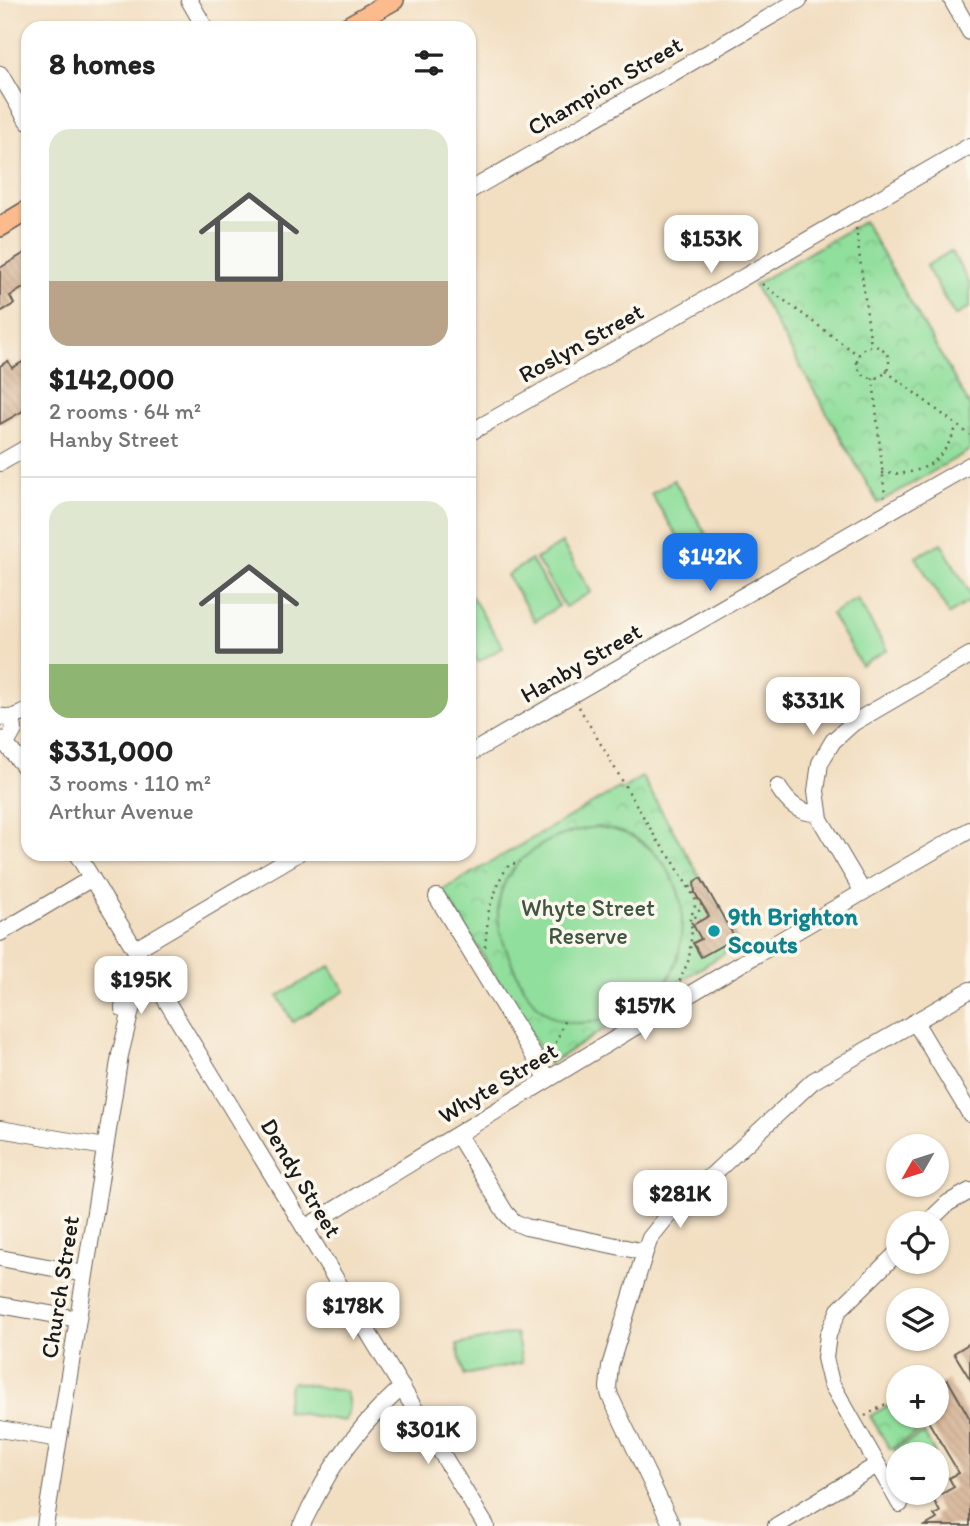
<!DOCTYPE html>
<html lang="en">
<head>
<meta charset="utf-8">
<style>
  body { margin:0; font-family:Itim,sans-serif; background:#f6f6f6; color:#222; height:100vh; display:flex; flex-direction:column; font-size:26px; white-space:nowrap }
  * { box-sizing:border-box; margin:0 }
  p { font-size:23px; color:#767676 }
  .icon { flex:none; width:38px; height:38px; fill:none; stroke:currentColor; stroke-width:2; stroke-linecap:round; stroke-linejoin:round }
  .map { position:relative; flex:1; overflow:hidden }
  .sheet { position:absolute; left:21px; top:21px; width:455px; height:840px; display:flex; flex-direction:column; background:#fff; border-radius:21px; box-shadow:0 2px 5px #0004 }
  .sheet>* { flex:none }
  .needle { width:46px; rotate:231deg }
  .controls { position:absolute; left:886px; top:1134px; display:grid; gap:14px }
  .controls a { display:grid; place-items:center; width:63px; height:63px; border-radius:50%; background:#fff; box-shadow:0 2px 5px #0004; font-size:35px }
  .price { position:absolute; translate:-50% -60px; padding:0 16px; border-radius:14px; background:#fff; color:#222; font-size:23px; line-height:46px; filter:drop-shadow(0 2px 4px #0008) }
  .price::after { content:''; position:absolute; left:50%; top:42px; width:21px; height:16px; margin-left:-10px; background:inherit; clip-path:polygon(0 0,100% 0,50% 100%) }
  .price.on { background:#1a73e8; color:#fff }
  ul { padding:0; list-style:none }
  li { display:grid; align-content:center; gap:14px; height:371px; padding:0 28px }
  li+li { border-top:2px solid #e0e0e0 }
  li span { display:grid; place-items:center; height:217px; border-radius:21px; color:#555 }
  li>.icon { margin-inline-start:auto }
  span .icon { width:126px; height:126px; fill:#fffc; stroke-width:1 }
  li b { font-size:30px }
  h2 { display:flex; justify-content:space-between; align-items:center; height:84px; padding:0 28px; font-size:30px }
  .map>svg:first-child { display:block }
  .park { fill:url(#park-crowns); stroke:#567e5c; stroke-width:2 }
  .garden { fill:#91df9c; stroke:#567e5c; stroke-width:2 }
  .building { fill:url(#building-back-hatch) }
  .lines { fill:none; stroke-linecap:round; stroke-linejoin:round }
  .minor-casing { stroke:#676056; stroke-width:18 }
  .major-casing { stroke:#676056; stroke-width:22 }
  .path { stroke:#676056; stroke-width:2.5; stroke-dasharray:2 5; stroke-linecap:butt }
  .minor { stroke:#fff; stroke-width:16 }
  .major { stroke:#fbbb8d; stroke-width:19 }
  .culture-dot { fill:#0f9aa8; stroke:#fbf7ec; stroke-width:2.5 }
  .labels { text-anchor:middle; stroke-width:7; stroke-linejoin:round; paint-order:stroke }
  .street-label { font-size:24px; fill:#1c1c1c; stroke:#fbf7ec }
  .park-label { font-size:24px; fill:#3f5642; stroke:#fbf7ec }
  .culture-label { font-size:24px; font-weight:bold; fill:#0d838f; stroke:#fbf7ec; text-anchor:start }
</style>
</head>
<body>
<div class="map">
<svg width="970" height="1526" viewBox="0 0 970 1526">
  <defs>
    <pattern id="park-crowns" width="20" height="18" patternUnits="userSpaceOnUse" patternTransform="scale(1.75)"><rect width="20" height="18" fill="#91df9c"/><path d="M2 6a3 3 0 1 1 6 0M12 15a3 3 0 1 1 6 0" fill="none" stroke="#7cbf86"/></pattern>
    <pattern id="building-back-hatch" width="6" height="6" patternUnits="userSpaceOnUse" patternTransform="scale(1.75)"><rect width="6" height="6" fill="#d2ae8f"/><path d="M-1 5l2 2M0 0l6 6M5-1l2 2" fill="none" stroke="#b4957b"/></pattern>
  </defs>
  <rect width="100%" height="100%" fill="#fbf7ec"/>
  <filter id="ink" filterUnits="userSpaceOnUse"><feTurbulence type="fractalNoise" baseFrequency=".0143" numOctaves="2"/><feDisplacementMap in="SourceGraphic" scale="14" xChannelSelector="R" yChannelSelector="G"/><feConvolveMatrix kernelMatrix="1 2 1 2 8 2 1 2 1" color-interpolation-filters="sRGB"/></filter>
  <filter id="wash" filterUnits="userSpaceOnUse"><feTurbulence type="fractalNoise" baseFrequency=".00686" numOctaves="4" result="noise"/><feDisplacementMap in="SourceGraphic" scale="28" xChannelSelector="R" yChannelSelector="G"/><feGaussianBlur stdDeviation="1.57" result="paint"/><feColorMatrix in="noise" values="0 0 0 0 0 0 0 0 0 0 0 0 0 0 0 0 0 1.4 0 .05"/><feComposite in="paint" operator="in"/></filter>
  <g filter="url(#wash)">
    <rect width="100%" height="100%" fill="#f2dec1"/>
    <path class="park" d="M 864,221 L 970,406 L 970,450 L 878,503 L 754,285 Z
      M 642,777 L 739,944 L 549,1064 L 443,890 L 619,788 L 621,790 Z
      M 898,1400 L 898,1416 L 914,1416 L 922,1430 L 890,1449 L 870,1416 Z"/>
    <path class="garden" d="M 951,251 L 970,284 L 970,307 L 955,316 L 926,266 Z
      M 674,480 L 706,534 L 684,547 L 651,494 Z
      M 562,543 L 591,592 L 565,607 L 536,559 Z
      M 941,543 L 970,593 L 970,601 L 949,614 L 916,557 Z
      M 531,560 L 559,606 L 535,621 L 507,575 Z
      M 472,597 L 503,647 L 478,662 L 469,647 L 469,599 Z
      M 857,599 L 887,650 L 861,665 L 831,614 Z
      M 595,827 C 607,828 619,830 631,836 C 660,850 683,885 682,917 C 682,957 675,985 637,1006 C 613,1019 577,1031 551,1016 C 532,1006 522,985 513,966 C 506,949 497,929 498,910 C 501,859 550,834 595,827 Z
      M 330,966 L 345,991 L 293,1022 L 278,996 Z
      M 516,1333 L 522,1363 L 464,1375 L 457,1345 Z
      M 293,1382 L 346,1392 C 349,1402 351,1413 344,1421 L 285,1411 L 290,1385 Z
      M 924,1433 L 935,1454 L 898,1455 L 894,1449 Z"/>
    <g id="blocks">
      <path class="building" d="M 28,251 L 28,285 L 10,296 L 14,304 L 0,312 L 0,268 Z
        M 28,359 L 28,408 L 0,424 L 0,366 L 8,361 L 12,368 Z
        M 701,878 L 735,938 L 701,957 L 693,943 L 701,939 L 693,925 L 709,916 L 695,893 L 694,882 Z
        M 970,1343 L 970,1379 L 954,1353 Z
        M 948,1380 L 970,1419 L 970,1526 L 925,1526 L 937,1519 L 934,1515 L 940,1512 L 933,1499 L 954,1487 L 949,1478 L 959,1473 L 925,1416 L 936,1416 L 936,1386 Z"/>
    </g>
  </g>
  <g filter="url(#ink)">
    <use href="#blocks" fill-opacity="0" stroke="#676056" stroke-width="2"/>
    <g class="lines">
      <g class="minor-casing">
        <path id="minor" d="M 189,0 L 205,28
          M 952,0 L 970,32
          M 0,74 L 28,122
          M 469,191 L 799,0
          M 469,433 L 713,295 L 970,146
          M 0,463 L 28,447
          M 0,717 C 9,716 14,721 14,730 L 9,739 L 0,740
          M 9,719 L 28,711
          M 3,741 L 28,771
          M 469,754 L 970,465
          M 778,787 C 788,803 799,814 819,813
          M 77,854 L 486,1526
          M 863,892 L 820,819 L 816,791 L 820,763 L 833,741 L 853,723 L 970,655
          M 437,897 L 548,1079
          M 0,933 L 92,878
          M 136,949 L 297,854
          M 123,1009 C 124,988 132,982 148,970
          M 915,1022 L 970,1114
          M 0,1129 L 105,1147
          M 458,1135 L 505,1212 L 514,1222 L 526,1227 L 645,1252
          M 927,1223 L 948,1203 L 970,1191
          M 305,1228 C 525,1092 746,959 970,830
          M 898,1252 L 839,1310 L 828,1335 L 825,1358 L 831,1383 L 900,1504
          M 0,1258 L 85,1274
          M 0,1305 L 78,1319
          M 0,1429 L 59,1439
          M 45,1526 L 120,1055 L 133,1002 L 139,992 L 156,983
          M 301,1526 C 311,1507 321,1486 333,1467 C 352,1438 376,1410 402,1387
          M 672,1526 L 610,1396 L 608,1388 L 610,1366 L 645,1252 L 650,1238 L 666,1218 L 813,1081 L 970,990
          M 776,1526 L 877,1465"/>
      </g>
      <g class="major-casing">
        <path id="major" d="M 345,28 L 394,0
          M 0,227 L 28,210"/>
      </g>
      <path class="path" d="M 856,228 L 871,346
        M 762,284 L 858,355
        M857 362a16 16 0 1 1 32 0a16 16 0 1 1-32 0Z
        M 886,371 L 970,435
        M 873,378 L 885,497
        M 882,473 C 921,477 944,462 957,425
        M 579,707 L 657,840 L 673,861 L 695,899 L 695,906 L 690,919 L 692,930 L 689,959 L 678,985
        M 690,886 L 702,906 L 691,924
        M 485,947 L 489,909 L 501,877 L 509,865 L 520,862
        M 551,1056 L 564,1021
        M 865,1416 L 886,1404"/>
      <use href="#minor" class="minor"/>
      <use href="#major" class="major"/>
    </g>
  </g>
  <circle class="culture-dot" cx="714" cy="931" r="7"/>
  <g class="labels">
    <g class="street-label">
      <text transform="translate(605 86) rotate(-30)" y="8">Champion Street</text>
      <text transform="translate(581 343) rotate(-29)" y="8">Roslyn Street</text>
      <text transform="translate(581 663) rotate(-30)" y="8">Hanby Street</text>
      <text transform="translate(498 1083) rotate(-31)" y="8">Whyte Street</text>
      <text transform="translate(301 1178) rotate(59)" y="8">Dendy Street</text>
      <text transform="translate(60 1287) rotate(-81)" y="8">Church Street</text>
    </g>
    <g class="park-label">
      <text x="588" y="916">Whyte Street<tspan x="588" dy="28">Reserve</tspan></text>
    </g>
    <g class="culture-label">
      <text x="728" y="925">9th Brighton<tspan x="728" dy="28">Scouts</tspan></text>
    </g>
  </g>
</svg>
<div class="controls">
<a><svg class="needle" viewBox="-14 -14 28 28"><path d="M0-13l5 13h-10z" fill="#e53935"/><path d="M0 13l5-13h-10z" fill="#767676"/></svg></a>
<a><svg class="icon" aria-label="locate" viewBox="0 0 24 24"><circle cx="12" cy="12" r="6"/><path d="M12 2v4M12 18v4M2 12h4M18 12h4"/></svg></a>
<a><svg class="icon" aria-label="layers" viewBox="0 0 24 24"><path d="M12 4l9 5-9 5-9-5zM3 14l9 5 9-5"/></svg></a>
<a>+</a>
<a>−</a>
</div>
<b class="price" style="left:711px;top:275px">$153K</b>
<b class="price on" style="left:710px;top:593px">$142K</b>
<b class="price" style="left:813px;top:737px">$331K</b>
<b class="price" style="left:141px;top:1016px">$195K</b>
<b class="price" style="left:645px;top:1042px">$157K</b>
<b class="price" style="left:680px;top:1230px">$281K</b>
<b class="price" style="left:353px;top:1342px">$178K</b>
<b class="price" style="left:428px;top:1466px">$301K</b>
<section class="sheet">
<h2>8 homes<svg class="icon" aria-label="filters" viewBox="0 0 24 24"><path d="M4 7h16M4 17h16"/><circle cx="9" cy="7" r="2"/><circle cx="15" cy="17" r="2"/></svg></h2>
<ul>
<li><span style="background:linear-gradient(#dfe7d0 70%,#b9a48a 0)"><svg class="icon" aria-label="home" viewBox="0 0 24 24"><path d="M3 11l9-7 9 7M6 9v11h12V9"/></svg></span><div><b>$142,000</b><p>2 rooms · 64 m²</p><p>Hanby Street</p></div></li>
<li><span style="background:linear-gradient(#dfe7d0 75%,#8fb573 0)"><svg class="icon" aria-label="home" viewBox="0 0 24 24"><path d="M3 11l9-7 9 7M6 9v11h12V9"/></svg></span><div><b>$331,000</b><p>3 rooms · 110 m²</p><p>Arthur Avenue</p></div></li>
</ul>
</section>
</div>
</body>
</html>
